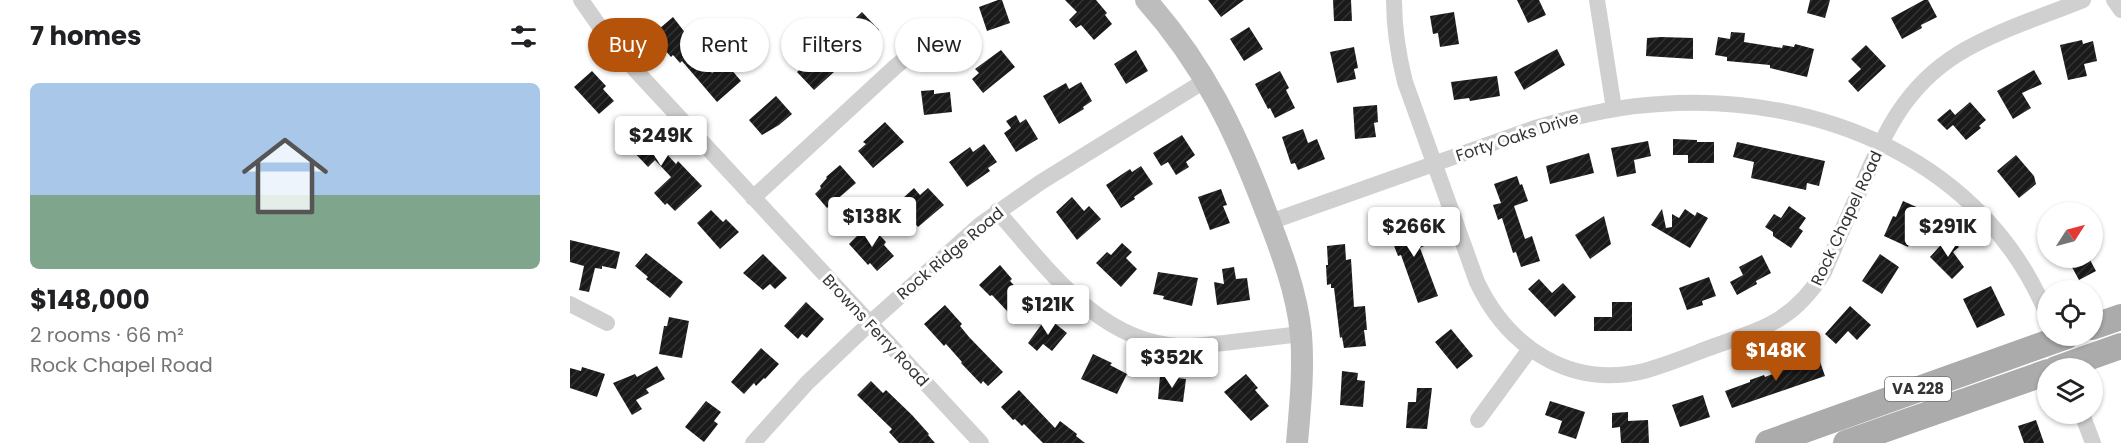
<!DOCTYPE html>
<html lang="en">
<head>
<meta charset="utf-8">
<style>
  body { margin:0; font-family:Poppins,sans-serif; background:#f2f2f2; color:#202124; height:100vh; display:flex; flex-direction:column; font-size:22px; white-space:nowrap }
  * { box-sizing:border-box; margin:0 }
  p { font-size:20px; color:#757577 }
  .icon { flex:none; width:33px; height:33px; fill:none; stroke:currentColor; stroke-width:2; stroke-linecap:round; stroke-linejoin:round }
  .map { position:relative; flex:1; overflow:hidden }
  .panel { display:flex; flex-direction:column; background:#fff; width:570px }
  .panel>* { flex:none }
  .guide { position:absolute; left:18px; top:18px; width:570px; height:54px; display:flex; gap:12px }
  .needle { width:39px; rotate:54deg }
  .fabs { position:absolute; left:1467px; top:202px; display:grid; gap:12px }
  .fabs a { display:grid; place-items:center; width:66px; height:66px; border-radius:50%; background:#fff; box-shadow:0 2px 4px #0004; font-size:30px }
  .price { position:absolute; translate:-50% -51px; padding:0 14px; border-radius:6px; background:#fff; color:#222; font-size:20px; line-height:39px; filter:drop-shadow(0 2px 3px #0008) }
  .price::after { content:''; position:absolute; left:50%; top:36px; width:18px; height:14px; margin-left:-9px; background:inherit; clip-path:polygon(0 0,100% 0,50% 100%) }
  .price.active { background:#b45309; color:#fff }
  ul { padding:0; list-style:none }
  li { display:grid; align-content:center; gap:12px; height:318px; padding:0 30px }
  li span { display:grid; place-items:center; height:186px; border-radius:9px; color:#555 }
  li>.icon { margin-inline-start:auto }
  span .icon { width:108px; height:108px; fill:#fffc; stroke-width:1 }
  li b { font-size:26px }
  h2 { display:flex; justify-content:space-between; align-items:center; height:72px; padding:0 30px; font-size:26px }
  .pill { padding:0 21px; border-radius:27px; background:#fff; box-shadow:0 2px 4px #0004; font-size:21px; line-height:54px }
  .pill.active { background:#b45309; color:#fff }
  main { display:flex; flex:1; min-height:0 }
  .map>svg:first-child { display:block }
  .building { fill:url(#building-hatch) }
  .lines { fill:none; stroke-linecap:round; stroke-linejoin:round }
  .street { stroke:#d0d0d0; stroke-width:16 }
  .secondary { stroke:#bdbdbd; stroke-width:22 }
  .primary { stroke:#ababab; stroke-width:26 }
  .labels { text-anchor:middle; stroke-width:6; stroke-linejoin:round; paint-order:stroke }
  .shield { fill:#fff; stroke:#707070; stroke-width:1.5 }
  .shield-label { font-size:15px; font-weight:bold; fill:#333 }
  .street-label { font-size:16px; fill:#333; stroke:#fff }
</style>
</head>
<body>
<main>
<section class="panel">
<h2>7 homes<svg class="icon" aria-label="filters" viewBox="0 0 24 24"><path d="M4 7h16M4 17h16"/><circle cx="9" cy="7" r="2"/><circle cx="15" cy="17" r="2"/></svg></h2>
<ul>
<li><span style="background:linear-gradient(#a9c7e8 60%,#7fa58c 0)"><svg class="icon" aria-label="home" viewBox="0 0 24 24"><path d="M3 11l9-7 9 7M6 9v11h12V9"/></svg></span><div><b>$148,000</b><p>2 rooms · 66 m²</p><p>Rock Chapel Road</p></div></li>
</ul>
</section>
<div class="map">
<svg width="1551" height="443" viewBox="0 0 1551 443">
  <defs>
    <pattern id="building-hatch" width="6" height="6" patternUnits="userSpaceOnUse" patternTransform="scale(1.5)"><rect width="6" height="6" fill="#1a1a1a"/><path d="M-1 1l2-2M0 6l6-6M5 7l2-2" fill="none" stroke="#333"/></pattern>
  </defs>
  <rect width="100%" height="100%" fill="#fff"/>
  <path class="building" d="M 428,0 L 432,0 L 440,23 L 417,31 L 409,7 Z
    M 495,0 L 526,0 L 537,13 L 535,15 L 542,24 L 524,40 L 511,25 L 506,28 L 499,20 L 507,12 Z
    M 638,0 L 674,0 L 651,17 Z
    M 763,0 L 781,0 L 782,21 L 764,21 Z
    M 947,0 L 969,0 L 976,15 L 958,23 Z
    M 1240,0 L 1260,0 L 1255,18 L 1237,13 Z
    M 1354,0 L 1358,0 L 1367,17 L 1351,25 L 1352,28 L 1332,39 L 1321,18 Z
    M 292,12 L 309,30 L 296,42 L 294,41 L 286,49 L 284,47 L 279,51 L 266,37 Z
    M 884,12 L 889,44 L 870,47 L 868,33 L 863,34 L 860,16 Z
    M 103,17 L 127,48 L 123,51 L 142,73 L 155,62 L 171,81 L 147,102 L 112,61 L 110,63 L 103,55 L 101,57 L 82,35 Z
    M 679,27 L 693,49 L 674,61 L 660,39 Z
    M 1161,32 L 1175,33 L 1174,42 L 1212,48 L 1213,45 L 1224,47 L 1225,44 L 1244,49 L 1237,77 L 1200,68 L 1200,65 L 1157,61 L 1157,57 L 1145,55 L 1148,37 L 1160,39 Z
    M 1091,37 L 1123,38 L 1123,59 L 1076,56 L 1077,38 Z
    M 1512,40 L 1513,44 L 1523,41 L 1527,61 L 1514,64 L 1517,76 L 1498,80 L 1490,45 Z
    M 1296,45 L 1316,66 L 1288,92 L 1278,81 L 1291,69 L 1281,59 Z
    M 784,47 L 788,68 L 784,69 L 786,79 L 767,83 L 760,52 Z
    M 987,49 L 995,65 L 954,90 L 944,72 Z
    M 431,50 L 445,67 L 413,93 L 402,79 L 409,73 L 405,69 Z
    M 566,50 L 578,71 L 556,84 L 544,64 Z
    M 247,54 L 264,72 L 244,90 L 227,72 Z
    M 1464,70 L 1472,84 L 1452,93 L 1461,108 L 1443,119 L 1427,91 Z
    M 22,71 L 36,86 L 33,89 L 44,101 L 29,114 L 4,87 Z
    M 710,71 L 719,88 L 716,90 L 725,108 L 705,118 L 700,108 L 698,109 L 685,84 Z
    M 927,76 L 930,96 L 900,101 L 899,98 L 884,100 L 881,82 Z
    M 511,82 L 522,101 L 513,107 L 514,109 L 489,124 L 473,96 L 496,83 L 499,89 Z
    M 364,90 L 364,94 L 380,92 L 382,112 L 354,115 L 351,91 Z
    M 206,96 L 222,114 L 209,125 L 192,135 L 179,120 Z
    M 1400,102 L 1416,120 L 1409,126 L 1411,128 L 1396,140 L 1383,125 L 1377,130 L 1367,120 L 1380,109 L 1385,115 Z
    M 807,105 L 808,122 L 804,123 L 806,137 L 785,139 L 783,107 Z
    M 446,115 L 450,123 L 456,119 L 468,139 L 446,152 L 434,133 L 441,128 L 436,121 Z
    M 69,120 L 80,132 L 78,134 L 106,164 L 108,161 L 132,186 L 105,211 L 97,203 L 95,205 L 84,193 L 101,177 L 85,160 L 78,167 L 61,149 L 58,151 L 48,140 Z
    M 315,122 L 334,142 L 303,168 L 288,151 L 296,144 L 293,142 Z
    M 733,129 L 738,143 L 747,139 L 755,159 L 728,170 L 725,163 L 721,164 L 712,137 Z
    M 612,135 L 625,155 L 616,162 L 619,167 L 606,175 L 598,162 L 591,166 L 583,153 Z
    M 1103,139 L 1127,140 L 1127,142 L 1144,142 L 1144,163 L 1118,163 L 1118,155 L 1103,155 Z
    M 1078,141 L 1081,156 L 1064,160 L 1066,173 L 1047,177 L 1041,148 Z
    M 1167,142 L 1255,161 L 1249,186 L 1237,183 L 1236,190 L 1181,178 L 1184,162 L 1163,157 Z
    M 414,144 L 427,162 L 418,168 L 420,171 L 397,187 L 379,162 L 400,147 L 403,152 Z
    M 1019,153 L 1024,173 L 980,184 L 976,166 Z
    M 1446,155 L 1464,176 L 1466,184 L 1449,198 L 1427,171 Z
    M 270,165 L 286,183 L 257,208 L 245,194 L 251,188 L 250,186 L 257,178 L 256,177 Z
    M 571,166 L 583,184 L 564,197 L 565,199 L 551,208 L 536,185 L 560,169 L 562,172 Z
    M 947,176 L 950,185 L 952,184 L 958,201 L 944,206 L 955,239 L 962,236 L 970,261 L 951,267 L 946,252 L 943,253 L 932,218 L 928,220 L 923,205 L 931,203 L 924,184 Z
    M 344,188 L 350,195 L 358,188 L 374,205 L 348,227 L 337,215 L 341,211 L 333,198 Z
    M 651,189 L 657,205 L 653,206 L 660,223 L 640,230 L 628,197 Z
    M 502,197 L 514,211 L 519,206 L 531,219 L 507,240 L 486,212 Z
    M 1333,201 L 1351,209 L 1341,232 L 1344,233 L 1338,247 L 1314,236 L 1323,216 L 1326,217 Z
    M 1219,206 L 1236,218 L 1229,228 L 1233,231 L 1221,248 L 1203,236 L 1203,232 L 1195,227 L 1204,214 L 1211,218 Z
    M 1092,209 L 1096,228 L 1102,227 L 1102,214 L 1109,218 L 1115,209 L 1125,216 L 1127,212 L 1138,218 L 1120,248 L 1081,225 Z
    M 141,210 L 153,222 L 156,219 L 169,232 L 150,249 L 127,223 Z
    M 842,211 L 854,246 L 850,248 L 868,296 L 848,303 L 831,255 L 828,256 L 821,238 L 833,233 L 827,217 Z
    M 1034,216 L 1041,244 L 1020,259 L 1005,235 Z
    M 299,224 L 316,242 L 314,245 L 324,256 L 307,271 L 300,263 L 298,265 L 279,244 Z
    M 1379,236 L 1389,247 L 1383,252 L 1394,267 L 1382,279 L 1360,257 Z
    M 0,240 L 50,252 L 46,269 L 32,266 L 32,269 L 25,268 L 19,292 L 9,290 L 14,266 L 0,262 Z
    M 552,243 L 562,252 L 556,258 L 567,269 L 551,287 L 526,263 L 537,252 L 541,255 Z
    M 775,244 L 776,260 L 781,259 L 784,307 L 795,306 L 797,330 L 794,330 L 796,346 L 774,348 L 772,337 L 770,338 L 764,288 L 761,288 L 761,284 L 757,285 L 756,265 L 758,265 L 757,246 Z
    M 76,253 L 113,282 L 100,298 L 76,279 L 78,277 L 65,266 Z
    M 193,254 L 217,278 L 205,289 L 200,284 L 193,290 L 173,273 Z
    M 1310,254 L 1329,267 L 1312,294 L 1292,281 Z
    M 1192,255 L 1201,273 L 1186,281 L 1187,284 L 1167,295 L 1160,282 L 1173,275 L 1169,267 Z
    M 1497,258 L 1519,258 L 1526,271 L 1509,280 Z
    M 430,265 L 442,279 L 440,281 L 455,297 L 438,312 L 422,295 L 420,296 L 409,285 Z
    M 664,267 L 666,279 L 677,278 L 680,300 L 647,305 L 644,282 L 654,284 L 652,269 Z
    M 588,272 L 628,278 L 622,306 L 593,299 L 594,296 L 583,294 Z
    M 1139,277 L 1146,296 L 1132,301 L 1133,305 L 1117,310 L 1109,288 Z
    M 969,279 L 982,293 L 993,283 L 1006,297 L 985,317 L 958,289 Z
    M 1421,286 L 1435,315 L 1407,328 L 1393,299 Z
    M 236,302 L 254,319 L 237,338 L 232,334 L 228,339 L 214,326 Z
    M 1042,302 L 1062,302 L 1062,331 L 1024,331 L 1024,317 L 1042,317 Z
    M 375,305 L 392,324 L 390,326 L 399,337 L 433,372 L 418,386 L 413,381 L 411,384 L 391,363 L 392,362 L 376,344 L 374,346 L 354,324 Z
    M 1280,306 L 1301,325 L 1287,340 L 1278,331 L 1266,344 L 1255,334 Z
    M 99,317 L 119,321 L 112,358 L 89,354 L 94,326 L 97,326 Z
    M 477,317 L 497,333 L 482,351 L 473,344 L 467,351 L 458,343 Z
    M 881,329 L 903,356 L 887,369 L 865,342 Z
    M 191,348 L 209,364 L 195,379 L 194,378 L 186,386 L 184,383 L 174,394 L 161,382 Z
    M 523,354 L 542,363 L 540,365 L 557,374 L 547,394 L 511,379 Z
    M 1248,356 L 1255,376 L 1162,408 L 1155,391 L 1180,382 L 1180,380 L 1194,375 L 1195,377 Z
    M 87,366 L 95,379 L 76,389 L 79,393 L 66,400 L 72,409 L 62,415 L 43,383 L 65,374 L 67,377 Z
    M 12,367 L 35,374 L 27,397 L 0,388 L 0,368 L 11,371 Z
    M 772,371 L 788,373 L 787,380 L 795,381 L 793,407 L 770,405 Z
    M 676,374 L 688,388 L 685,390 L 699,406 L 681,421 L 654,392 Z
    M 590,376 L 616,379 L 613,402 L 588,399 Z
    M 301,381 L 313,393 L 316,390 L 342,415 L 359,434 L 358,435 L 365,443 L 329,443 L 319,432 L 322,429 L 287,395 Z
    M 847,388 L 862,388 L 857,429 L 836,428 L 838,402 L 846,402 Z
    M 449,390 L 485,428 L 490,421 L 507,434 L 506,436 L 515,443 L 473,443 L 454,424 L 452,426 L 445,419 L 443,420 L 431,407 Z
    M 1133,395 L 1140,417 L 1110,427 L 1102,405 Z
    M 136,401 L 151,412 L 144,421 L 148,424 L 134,442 L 115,427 Z
    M 980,401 L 1015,412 L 1006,439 L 988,433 L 992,421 L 975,415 Z
    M 1058,412 L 1058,421 L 1078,420 L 1079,443 L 1051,443 L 1050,427 L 1042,428 L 1042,413 Z
    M 1466,420 L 1474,443 L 1454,443 L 1448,426 Z"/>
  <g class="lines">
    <path class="street" d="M 11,0 L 44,47 L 411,443
      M 824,0 C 824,28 828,54 835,82 L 907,282 C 938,347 1000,389 1074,371 C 1096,365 1118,356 1139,348 C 1192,329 1223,322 1254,272 C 1266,244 1278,216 1291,188 C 1314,133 1335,87 1388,54 C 1423,32 1474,16 1513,0
      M 1027,0 L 1044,109
      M 1544,0 L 1551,10
      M 183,198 L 325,67 L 343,52 L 363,40
      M 427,211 C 477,267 527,341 608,346 C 623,347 639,344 654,343 C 679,340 705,337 731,334
      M 700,222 L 965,128 C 1006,116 1047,106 1090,104 C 1250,93 1415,161 1478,317
      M 0,304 L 37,323
      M 1512,414 L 1523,443
      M 908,420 L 960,349
      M 183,443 L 237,383 L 300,323 L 411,224 L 471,182 L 636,80"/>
    <path class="secondary" d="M 576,0 C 634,65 666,132 696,212 C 711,250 727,293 731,334 C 734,371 730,407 727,443"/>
    <path class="primary" d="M 1522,327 L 1551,317
      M 1486,369 L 1551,346
      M 1198,443 L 1497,336
      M 1276,443 L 1478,372"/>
  </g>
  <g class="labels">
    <rect class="shield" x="1315" y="377" width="66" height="24" rx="4.5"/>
    <g class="shield-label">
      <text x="1348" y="394">VA 228</text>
    </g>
    <g class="street-label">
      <text transform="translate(947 136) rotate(-18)" y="6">Forty Oaks Drive</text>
      <text transform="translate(1276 218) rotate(-65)" y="6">Rock Chapel Road</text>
      <text transform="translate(380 253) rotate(-40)" y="6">Rock Ridge Road</text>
      <text transform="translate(306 330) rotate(47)" y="6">Browns Ferry Road</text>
    </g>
  </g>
</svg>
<div class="fabs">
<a><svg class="needle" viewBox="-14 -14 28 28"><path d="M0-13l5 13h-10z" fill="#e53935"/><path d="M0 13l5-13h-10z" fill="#757577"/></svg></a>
<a><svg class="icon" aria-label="locate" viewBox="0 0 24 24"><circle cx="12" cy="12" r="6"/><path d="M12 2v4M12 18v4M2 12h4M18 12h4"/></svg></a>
<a><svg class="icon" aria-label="layers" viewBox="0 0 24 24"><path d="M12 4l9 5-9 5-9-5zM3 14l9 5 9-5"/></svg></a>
</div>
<b class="price" style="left:91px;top:167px">$249K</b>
<b class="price" style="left:302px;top:248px">$138K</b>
<b class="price" style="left:844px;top:258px">$266K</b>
<b class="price" style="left:1378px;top:258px">$291K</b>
<b class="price" style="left:478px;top:336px">$121K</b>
<b class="price active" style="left:1206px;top:382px">$148K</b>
<b class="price" style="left:602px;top:389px">$352K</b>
<div class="guide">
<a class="pill active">Buy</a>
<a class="pill">Rent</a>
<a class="pill">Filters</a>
<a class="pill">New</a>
</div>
</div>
</main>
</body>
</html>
